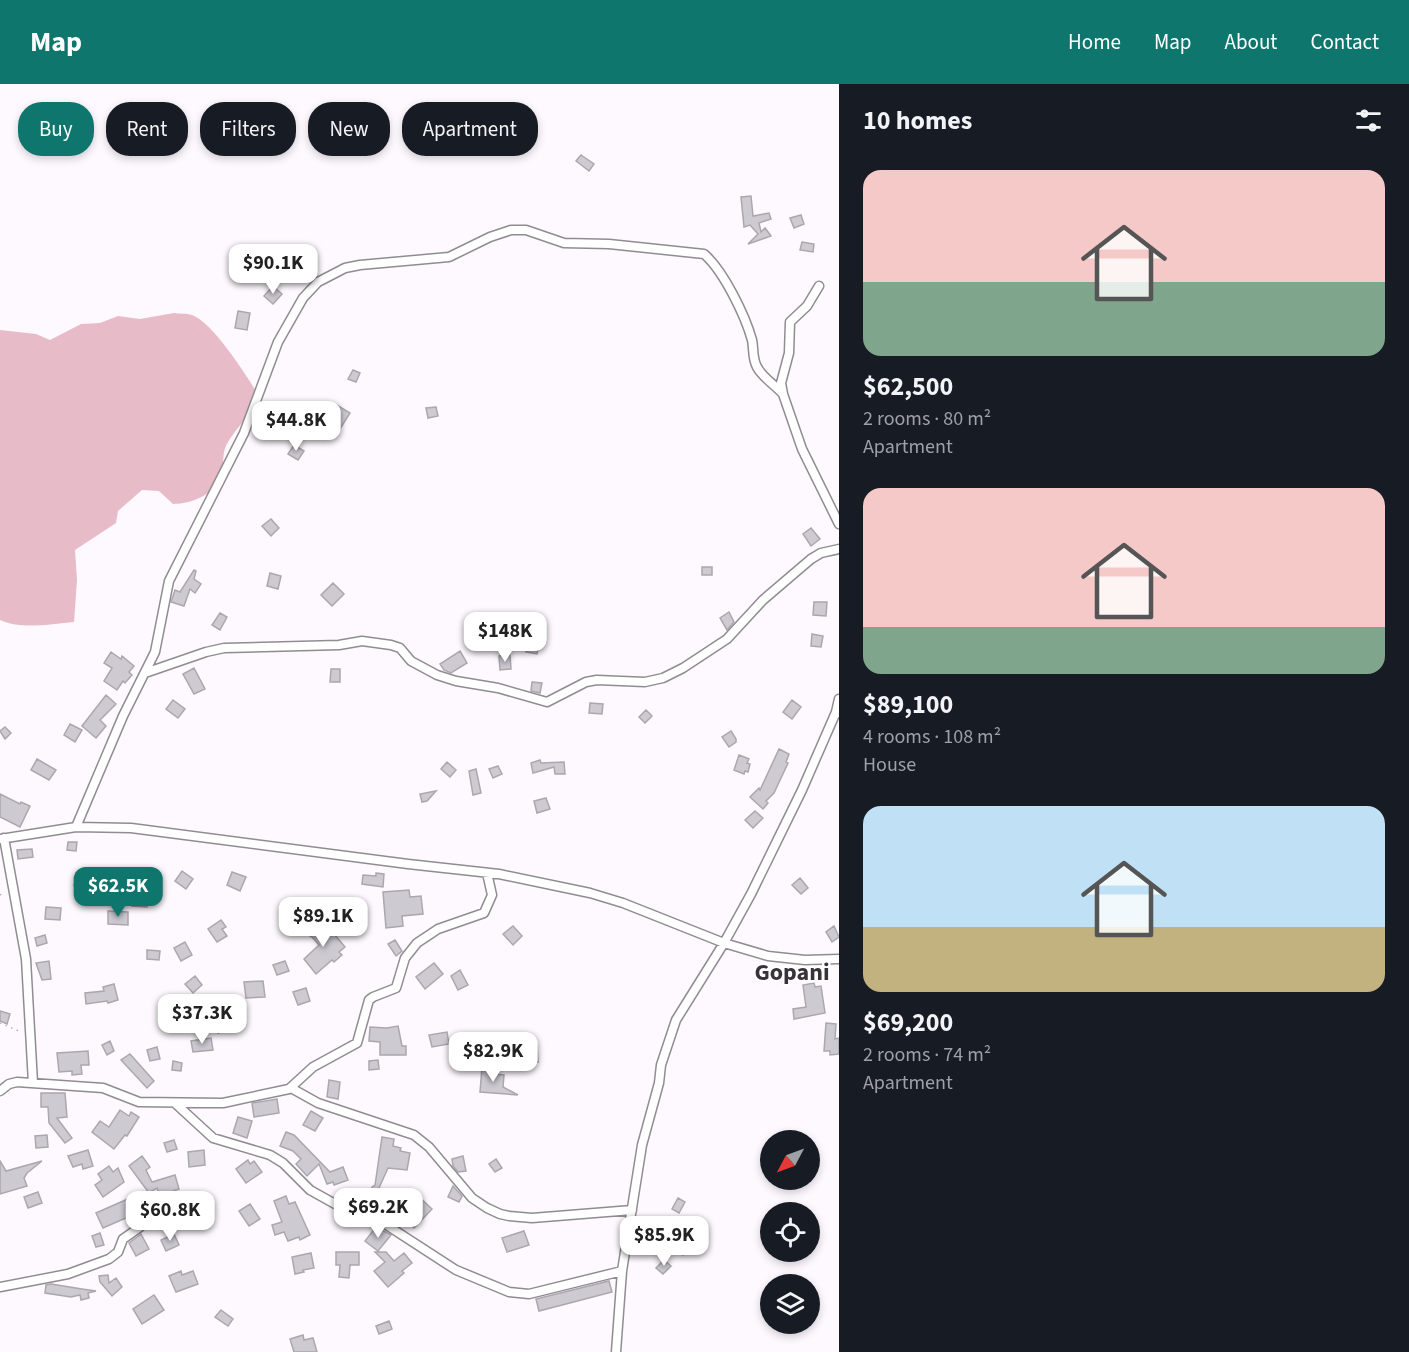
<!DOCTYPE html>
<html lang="en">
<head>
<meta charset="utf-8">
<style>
  body { margin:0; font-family:"Source Sans 3",sans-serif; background:#242831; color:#f1f3f6; height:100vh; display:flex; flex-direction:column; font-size:22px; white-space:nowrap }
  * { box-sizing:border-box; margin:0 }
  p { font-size:20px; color:#9ea1a6 }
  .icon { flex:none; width:33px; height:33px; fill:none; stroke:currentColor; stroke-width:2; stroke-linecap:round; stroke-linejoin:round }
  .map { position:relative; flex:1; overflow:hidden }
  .side { display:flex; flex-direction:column; background:#171b24; width:570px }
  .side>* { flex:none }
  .banner { position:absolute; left:18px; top:18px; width:570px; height:54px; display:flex; gap:12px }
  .needle { width:39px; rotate:229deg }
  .buttons { position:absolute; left:760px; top:1046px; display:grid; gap:12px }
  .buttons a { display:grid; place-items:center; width:60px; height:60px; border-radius:50%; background:#171b24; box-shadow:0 3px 9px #0003; font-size:30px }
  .price { position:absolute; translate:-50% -51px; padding:0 14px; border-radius:12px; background:#fff; color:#222; font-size:20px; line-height:39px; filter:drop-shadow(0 2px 3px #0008) }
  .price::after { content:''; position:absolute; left:50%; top:36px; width:18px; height:14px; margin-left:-9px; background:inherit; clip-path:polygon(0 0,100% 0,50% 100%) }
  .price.active { background:#0f766e; color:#fff }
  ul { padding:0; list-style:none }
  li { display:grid; align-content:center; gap:12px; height:318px; padding:0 24px }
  li span { display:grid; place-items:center; height:186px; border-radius:18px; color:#555 }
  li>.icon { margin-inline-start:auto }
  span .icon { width:108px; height:108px; fill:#fffc; stroke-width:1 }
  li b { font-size:26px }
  h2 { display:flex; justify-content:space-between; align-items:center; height:72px; padding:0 24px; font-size:26px }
  .pill { padding:0 21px; border-radius:24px; background:#171b24; box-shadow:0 3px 9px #0003; font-size:21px; line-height:54px }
  .pill.active { background:#0f766e; color:#fff }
  header { display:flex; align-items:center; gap:36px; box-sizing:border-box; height:84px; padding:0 30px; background:#0f766e; color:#fff }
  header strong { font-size:28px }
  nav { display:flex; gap:33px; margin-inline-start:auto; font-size:21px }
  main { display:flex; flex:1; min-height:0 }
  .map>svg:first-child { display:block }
  .forest { fill:#e8bbc8 }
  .building { fill:#cdcad2; stroke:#aaa7af; stroke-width:1.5 }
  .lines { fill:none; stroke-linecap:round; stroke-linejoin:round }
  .street-casing { stroke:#918b92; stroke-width:11 }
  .path { stroke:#b6b2b6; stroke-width:1.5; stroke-dasharray:1.5 4.5; stroke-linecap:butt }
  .street { stroke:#fff; stroke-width:8 }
  .labels { text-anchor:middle; stroke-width:4.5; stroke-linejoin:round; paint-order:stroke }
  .quarter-label { font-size:24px; font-weight:bold; fill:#383339; stroke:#fff }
</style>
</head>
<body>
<header>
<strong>Map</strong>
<nav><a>Home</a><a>Map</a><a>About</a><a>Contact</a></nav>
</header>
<main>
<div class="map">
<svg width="839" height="1268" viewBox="0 0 839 1268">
  <rect width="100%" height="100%" fill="#fef9fe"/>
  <path class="forest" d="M 174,229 C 179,230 187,229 192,231 C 213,239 244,288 256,307 C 251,334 244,334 230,355 C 221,368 225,373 222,386 C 219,409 193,420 173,420 L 159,407 L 142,406 L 118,427 L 116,439 L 75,466 L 77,496 L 74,538 C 51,540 23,546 0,536 L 0,246 L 36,250 L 50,256 L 81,240 L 100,239 L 118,232 L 140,235 Z"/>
  <path class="building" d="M 581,71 L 594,80 L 589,87 L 576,77 Z
    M 751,112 L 753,132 L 769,129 L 771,135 L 759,139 L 761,148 L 765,144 L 771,152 L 748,160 L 758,150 L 750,141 L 744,143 L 741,113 Z
    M 801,131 L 804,140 L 794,144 L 790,134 Z
    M 802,158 L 814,160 L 813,168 L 800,166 Z
    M 273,202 L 282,210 L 273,220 L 264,212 Z
    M 238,227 L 250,229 L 247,246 L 235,244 Z
    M 353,286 L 360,289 L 356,298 L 348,295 Z
    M 335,320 L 350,329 L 340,345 L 326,337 Z
    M 436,323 L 438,332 L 428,334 L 426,324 Z
    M 294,361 L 304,367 L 298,376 L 288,370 Z
    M 271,435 L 279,444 L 271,452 L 262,442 Z
    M 811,444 L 820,455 L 811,462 L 803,450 Z
    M 702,483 L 712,483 L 712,491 L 702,491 Z
    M 194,486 L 196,487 L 194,495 L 201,500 L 195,509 L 190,505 L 184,522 L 171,518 L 175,506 L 180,508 Z
    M 270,489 L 281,492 L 278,505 L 267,502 Z
    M 333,499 L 344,510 L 332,522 L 321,511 Z
    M 814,518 L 827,518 L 826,532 L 813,531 Z
    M 729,528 L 734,538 L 727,546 L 720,534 Z
    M 220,529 L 227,533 L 220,546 L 212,541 Z
    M 502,541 L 503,550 L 495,552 L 494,542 Z
    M 812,550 L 823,552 L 821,563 L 811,562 Z
    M 528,558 L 539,560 L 537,570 L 526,568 Z
    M 460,567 L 467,579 L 451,589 L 444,586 L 440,580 Z
    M 111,568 L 121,575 L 122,572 L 134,582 L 129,588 L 132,591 L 125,599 L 123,597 L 117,606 L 104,597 L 112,584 L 104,579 Z
    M 510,571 L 511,585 L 500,586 L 499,572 Z
    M 194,584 L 205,605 L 194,610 L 183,590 Z
    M 331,585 L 340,585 L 340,598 L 330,598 Z
    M 532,598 L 542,599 L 540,609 L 531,607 Z
    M 106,611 L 116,620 L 100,636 L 106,642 L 96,654 L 82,642 Z
    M 173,616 L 185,625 L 178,634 L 166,625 Z
    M 792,616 L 801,623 L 792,635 L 783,628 Z
    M 590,619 L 603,620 L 602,630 L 589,629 Z
    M 646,626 L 652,632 L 645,639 L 639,633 Z
    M 70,640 L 82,646 L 75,658 L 64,651 Z
    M 5,643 L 11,649 L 5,655 L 0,647 Z
    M 731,647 L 736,655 L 736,658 L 729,663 L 722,653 Z
    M 779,665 L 789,670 L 786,678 L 788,679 L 774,709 L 766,717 L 768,719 L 763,725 L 750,713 L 759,704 L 760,706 Z
    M 739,671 L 749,675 L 747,679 L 750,680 L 748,688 L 745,687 L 744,690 L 734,686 Z
    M 37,675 L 56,686 L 49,696 L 31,686 Z
    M 540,676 L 541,679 L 564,678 L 565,690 L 555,690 L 554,683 L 533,689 L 531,679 Z
    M 447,678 L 456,686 L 450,693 L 441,685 Z
    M 498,682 L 502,690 L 493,694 L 489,685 Z
    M 476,685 L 481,709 L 473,711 L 469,687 Z
    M 436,707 L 427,717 L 422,718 L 420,710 Z
    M 0,710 L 20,720 L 21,718 L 30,722 L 20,743 L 0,733 Z
    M 546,714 L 550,725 L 537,729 L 534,717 Z
    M 755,727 L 763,734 L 753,744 L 745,736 Z
    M 68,758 L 77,758 L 76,767 L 67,766 Z
    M 32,765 L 33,773 L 18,775 L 17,766 Z
    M 142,784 L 157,788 L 155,797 L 140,793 Z
    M 182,787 L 193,795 L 186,805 L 175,797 Z
    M 232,788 L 246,793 L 240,807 L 227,801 Z
    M 108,789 L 112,800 L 79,813 L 74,801 Z
    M 376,789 L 384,790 L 383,803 L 362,800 L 363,791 L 376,792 Z
    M 800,794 L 808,804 L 801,810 L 792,801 Z
    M 409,806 L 410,813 L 421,812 L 423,830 L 402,832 L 403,842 L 386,844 L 383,808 Z
    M 132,810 L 147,811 L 147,823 L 132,822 Z
    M 46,823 L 61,824 L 60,836 L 45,835 Z
    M 108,827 L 128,828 L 128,841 L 108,840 Z
    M 221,836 L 226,843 L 222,845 L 227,852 L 217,858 L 208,845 Z
    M 307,838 L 328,847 L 330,845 L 345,863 L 339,868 L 342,871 L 334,878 L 332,876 L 316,890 L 304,875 L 319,861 L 312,853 L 303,848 Z
    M 513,842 L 522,852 L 513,861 L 503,850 Z
    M 834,842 L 839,853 L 832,858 L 826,848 Z
    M 45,851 L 47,859 L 37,862 L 35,854 Z
    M 395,856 L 402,867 L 396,872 L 388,860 Z
    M 185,858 L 192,871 L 181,877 L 174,864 Z
    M 147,866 L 160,867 L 159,876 L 147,875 Z
    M 49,877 L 51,895 L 42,896 L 36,879 Z
    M 285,877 L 289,887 L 277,891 L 273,881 Z
    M 434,879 L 443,890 L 425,905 L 416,893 Z
    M 460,886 L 468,901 L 458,906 L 451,892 Z
    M 195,892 L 202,901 L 193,909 L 185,900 Z
    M 263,897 L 265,913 L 246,914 L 244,898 Z
    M 814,899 L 815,903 L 821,902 L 825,929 L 794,935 L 793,925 L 806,923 L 803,901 Z
    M 114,900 L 118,916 L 108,919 L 107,917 L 86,920 L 85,909 L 104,907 L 103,903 Z
    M 306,904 L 310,917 L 298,921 L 293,908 Z
    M 0,927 L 10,930 L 7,940 L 0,937 Z
    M 223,936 L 227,946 L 218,949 L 214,939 Z
    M 826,939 L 836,940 L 835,955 L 839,954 L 839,970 L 830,971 L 830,967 L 824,967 Z
    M 398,942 L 402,962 L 406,962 L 406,971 L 380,971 L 380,958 L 369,957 L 370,943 L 387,944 Z
    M 447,948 L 449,960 L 432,963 L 429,951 Z
    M 211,954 L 213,966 L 193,968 L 191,957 Z
    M 110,957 L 114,967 L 107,971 L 102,961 Z
    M 514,958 L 523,958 L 523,963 L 537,963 L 538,978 L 514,978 Z
    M 157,963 L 160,975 L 150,977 L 147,966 Z
    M 88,967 L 89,981 L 81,981 L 82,990 L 72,991 L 72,987 L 59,988 L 57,969 Z
    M 130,970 L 154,997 L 147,1004 L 121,976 Z
    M 378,976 L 379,985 L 369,986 L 369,977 Z
    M 173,977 L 182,979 L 181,987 L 172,986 Z
    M 482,983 L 493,984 L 493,990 L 504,991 L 503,1003 L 518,1011 L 480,1008 Z
    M 329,996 L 340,998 L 338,1015 L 327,1013 Z
    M 41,1009 L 65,1009 L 67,1033 L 57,1034 L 72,1054 L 65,1059 L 49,1039 L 48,1023 L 41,1023 Z
    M 277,1015 L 279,1029 L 254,1033 L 252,1019 Z
    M 120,1026 L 129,1032 L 131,1028 L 139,1033 L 127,1052 L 125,1051 L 114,1065 L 92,1048 L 100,1037 L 109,1043 Z
    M 311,1027 L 323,1034 L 315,1047 L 303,1041 Z
    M 238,1033 L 252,1037 L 247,1054 L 233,1049 Z
    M 286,1048 L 294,1051 L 330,1088 L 343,1083 L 348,1096 L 334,1101 L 333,1098 L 327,1100 L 319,1080 L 307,1092 L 296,1080 L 301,1075 L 293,1067 L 280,1062 Z
    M 47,1051 L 48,1063 L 36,1064 L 35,1052 Z
    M 382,1053 L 394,1055 L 393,1062 L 401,1064 L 400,1067 L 410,1069 L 407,1086 L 388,1084 L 379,1104 L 389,1111 L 391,1109 L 403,1122 L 415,1109 L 432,1125 L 414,1144 L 398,1127 L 396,1129 L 384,1116 L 379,1123 L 371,1116 L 375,1111 L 372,1103 L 375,1101 Z
    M 174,1056 L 177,1065 L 167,1068 L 164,1059 Z
    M 88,1066 L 93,1082 L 83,1085 L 82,1080 L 73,1083 L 68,1072 Z
    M 204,1066 L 205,1081 L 189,1083 L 188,1068 Z
    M 142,1072 L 150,1083 L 146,1086 L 152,1098 L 175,1091 L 179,1105 L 160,1112 L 157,1104 L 149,1109 L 129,1082 Z
    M 463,1072 L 466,1087 L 458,1088 L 453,1082 L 452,1075 Z
    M 496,1075 L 502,1084 L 495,1088 L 489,1080 Z
    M 248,1076 L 250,1080 L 254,1077 L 262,1088 L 246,1099 L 236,1085 Z
    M 0,1077 L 6,1087 L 42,1077 L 27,1089 L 24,1094 L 27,1102 L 0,1110 Z
    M 109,1082 L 113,1088 L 118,1084 L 124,1098 L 103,1113 L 95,1101 L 102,1096 L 98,1090 Z
    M 453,1102 L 462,1112 L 459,1118 L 448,1113 Z
    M 38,1108 L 42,1119 L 28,1124 L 24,1113 Z
    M 286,1112 L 289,1120 L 295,1118 L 310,1151 L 300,1156 L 299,1153 L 288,1157 L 284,1148 L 275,1151 L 272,1141 L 282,1138 L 274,1117 Z
    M 130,1114 L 136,1126 L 127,1129 L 128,1133 L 103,1144 L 96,1129 Z
    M 678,1114 L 685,1118 L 679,1129 L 672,1125 Z
    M 250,1120 L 260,1135 L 249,1142 L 239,1127 Z
    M 376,1143 L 391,1151 L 378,1167 L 365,1157 Z
    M 524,1147 L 529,1161 L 507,1168 L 502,1154 Z
    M 100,1149 L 104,1161 L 96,1163 L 92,1152 Z
    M 141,1150 L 149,1165 L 136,1172 L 129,1159 Z
    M 174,1150 L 179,1161 L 166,1167 L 161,1156 Z
    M 683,1154 L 691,1161 L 683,1171 L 674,1165 Z
    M 336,1168 L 359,1168 L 359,1181 L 350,1181 L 349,1194 L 339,1193 L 340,1181 L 336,1181 Z
    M 375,1168 L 386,1168 L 394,1177 L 404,1169 L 412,1179 L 402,1187 L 404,1189 L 388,1203 L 374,1187 L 385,1178 Z
    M 311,1169 L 314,1184 L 303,1186 L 304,1188 L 295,1190 L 292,1173 Z
    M 664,1176 L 671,1182 L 663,1190 L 656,1184 Z
    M 181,1187 L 182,1191 L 193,1187 L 198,1200 L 176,1208 L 169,1192 Z
    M 108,1191 L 109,1199 L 116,1194 L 122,1203 L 112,1212 L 100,1198 L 99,1192 Z
    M 609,1197 L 612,1208 L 539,1227 L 536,1215 Z
    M 51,1200 L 82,1205 L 96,1207 L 88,1209 L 89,1214 L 81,1216 L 80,1211 L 71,1213 L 45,1209 L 46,1201 Z
    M 154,1211 L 164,1226 L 142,1240 L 133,1225 Z
    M 221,1226 L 233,1235 L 228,1242 L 215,1233 Z
    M 389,1237 L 392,1245 L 379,1250 L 376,1242 Z
    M 303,1251 L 304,1256 L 313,1254 L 317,1268 L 294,1268 L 290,1255 Z"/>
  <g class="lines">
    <g class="street-casing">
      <path id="street" d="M 819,202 L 807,222 L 790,238 L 789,269 L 781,299 L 783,310 L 802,365 L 839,440
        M 145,589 L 206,568 L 224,564 L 339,561 L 362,557 L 391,561 L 400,564 L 411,577 L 437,591 L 456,597 L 498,604 L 547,618 L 586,598 L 597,596 L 645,598 L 663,594 L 683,584 L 727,555 L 763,516 L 811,475 L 821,469 L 839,465
        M 836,628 L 839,615
        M 76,743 L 123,632 L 155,568 L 169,497 L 244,349 L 278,258 L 303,214 L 318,198 L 345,184 L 360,181 L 449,173 L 490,153 L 511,146 L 526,146 L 564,159 L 609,160 L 704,170 C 723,186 745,231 752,256 C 754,265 752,274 757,283 C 763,294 775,301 783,310
        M 4,754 L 26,875 L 33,999
        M 0,755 L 76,743 L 131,744 L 408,780 L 499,790 L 590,809 L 623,819 L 724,859 L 768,872 L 805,876 L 839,875
        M 291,1004 L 318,1019 L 414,1051 L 429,1063 L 472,1114 L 487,1124 L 500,1130 L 509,1132 L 532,1134 L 632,1126
        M 0,1007 L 9,1000 L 17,998 L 103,1004 L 139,1018 L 223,1019 L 289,1005 L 313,983 L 357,959 L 369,916 L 373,913 L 396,904 L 405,874 L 417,859 L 438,845 L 484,829 L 492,811 L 487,789
        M 176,1020 L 213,1054 L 270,1071 L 283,1079 L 310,1106 L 344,1125 L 382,1138 L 456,1186 L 509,1208 L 529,1210 L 622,1187
        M 0,1203 L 68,1190 L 109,1175 L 118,1168 L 123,1155 L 140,1143
        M 616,1268 L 622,1187 L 642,1061 L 659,999 L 661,981 L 676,936 L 724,859 L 751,810 L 802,706 L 836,628 L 839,629"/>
    </g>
    <path class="path" d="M 0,811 L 5,808
      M 0,939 L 19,947"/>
    <use href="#street" class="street"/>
  </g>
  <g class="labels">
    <g class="quarter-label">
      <text x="792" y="896">Gopani</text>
    </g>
  </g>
</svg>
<div class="buttons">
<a><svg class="needle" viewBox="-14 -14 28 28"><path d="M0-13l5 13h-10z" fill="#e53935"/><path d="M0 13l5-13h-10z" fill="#9ea1a6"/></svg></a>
<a><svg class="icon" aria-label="locate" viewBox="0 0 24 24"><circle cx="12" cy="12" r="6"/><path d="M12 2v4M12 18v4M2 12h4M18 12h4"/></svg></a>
<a><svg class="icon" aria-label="layers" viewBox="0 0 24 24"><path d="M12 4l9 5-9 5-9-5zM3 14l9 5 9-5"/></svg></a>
</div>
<b class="price" style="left:273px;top:211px">$90.1K</b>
<b class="price" style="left:296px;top:368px">$44.8K</b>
<b class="price" style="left:505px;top:579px">$148K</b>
<b class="price active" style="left:118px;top:834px">$62.5K</b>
<b class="price" style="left:323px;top:864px">$89.1K</b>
<b class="price" style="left:202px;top:961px">$37.3K</b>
<b class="price" style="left:493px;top:999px">$82.9K</b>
<b class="price" style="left:378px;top:1155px">$69.2K</b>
<b class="price" style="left:170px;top:1158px">$60.8K</b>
<b class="price" style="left:664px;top:1183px">$85.9K</b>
<div class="banner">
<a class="pill active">Buy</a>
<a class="pill">Rent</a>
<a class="pill">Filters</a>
<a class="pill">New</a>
<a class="pill">Apartment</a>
</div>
</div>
<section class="side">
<h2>10 homes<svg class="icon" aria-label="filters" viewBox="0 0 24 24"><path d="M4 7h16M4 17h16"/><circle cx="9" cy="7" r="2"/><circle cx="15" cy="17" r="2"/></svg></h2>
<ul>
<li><span style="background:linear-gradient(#f6c9c9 60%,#7fa58c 0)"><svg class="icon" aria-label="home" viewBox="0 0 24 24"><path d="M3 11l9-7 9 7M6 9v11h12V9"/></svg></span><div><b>$62,500</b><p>2 rooms · 80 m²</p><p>Apartment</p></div></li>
<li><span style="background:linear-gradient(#f6c9c9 75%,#7fa58c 0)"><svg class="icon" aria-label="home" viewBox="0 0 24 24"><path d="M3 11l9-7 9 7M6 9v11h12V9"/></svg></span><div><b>$89,100</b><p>4 rooms · 108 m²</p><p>House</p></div></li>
<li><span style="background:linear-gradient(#bfe0f5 65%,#c2b280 0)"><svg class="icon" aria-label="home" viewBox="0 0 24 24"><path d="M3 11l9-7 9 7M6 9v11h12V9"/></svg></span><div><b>$69,200</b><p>2 rooms · 74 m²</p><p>Apartment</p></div></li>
</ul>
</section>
</main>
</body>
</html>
